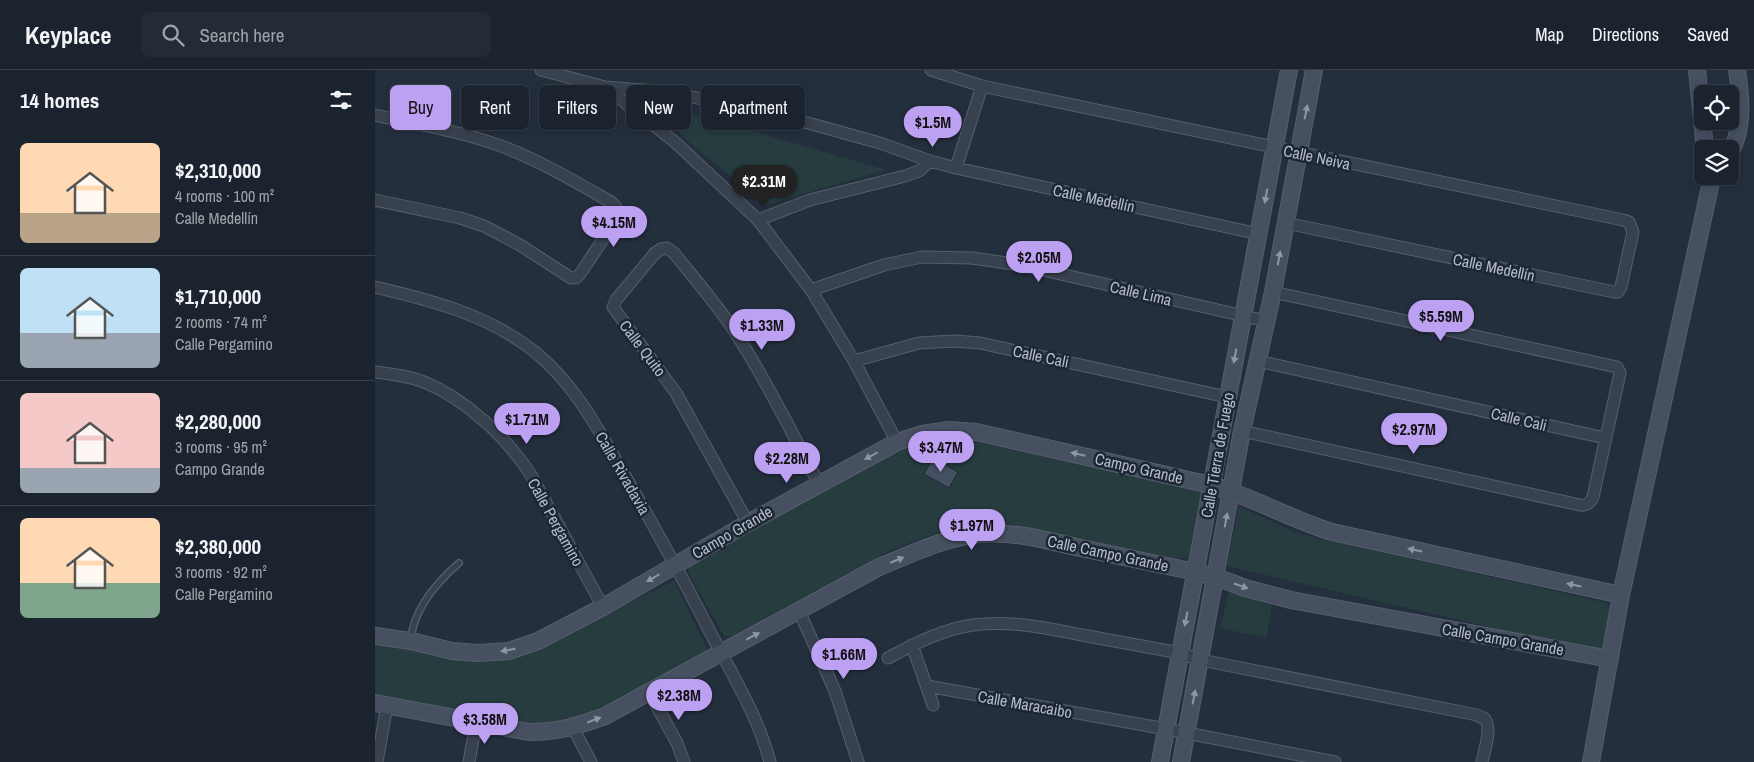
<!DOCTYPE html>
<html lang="en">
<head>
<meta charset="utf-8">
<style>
  body { margin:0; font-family:"Archivo Narrow",sans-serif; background:#242b36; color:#f1f3f6; height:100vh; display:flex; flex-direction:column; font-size:19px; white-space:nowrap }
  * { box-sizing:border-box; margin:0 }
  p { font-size:16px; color:#a0a4aa }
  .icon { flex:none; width:28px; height:28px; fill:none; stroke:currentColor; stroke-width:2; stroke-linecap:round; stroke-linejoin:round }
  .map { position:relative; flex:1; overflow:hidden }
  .sheet { display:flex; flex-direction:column; background:#1b232e; width:375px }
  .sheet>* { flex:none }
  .hud { position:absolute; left:15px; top:15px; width:475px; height:45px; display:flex; gap:10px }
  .tools { position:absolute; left:1319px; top:15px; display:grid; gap:10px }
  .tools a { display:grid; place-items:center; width:45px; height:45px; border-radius:8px; background:#1b232e; box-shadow:0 2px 8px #0003,0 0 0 1px #39404a; font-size:25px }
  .price { position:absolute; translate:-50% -42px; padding:0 11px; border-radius:18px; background:#bca0f2; color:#111; font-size:16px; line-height:32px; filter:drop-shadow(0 1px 2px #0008) }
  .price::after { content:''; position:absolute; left:50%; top:30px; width:15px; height:11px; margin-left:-8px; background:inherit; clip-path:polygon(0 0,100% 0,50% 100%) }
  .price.selected { background:#222; color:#fff }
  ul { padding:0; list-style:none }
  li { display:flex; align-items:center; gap:15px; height:125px; padding:0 20px }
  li+li { border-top:1px solid #39404a }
  li span { display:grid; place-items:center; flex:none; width:140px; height:100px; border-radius:8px; color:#555 }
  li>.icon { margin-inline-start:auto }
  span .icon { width:60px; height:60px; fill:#fffc; stroke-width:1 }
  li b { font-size:21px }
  h2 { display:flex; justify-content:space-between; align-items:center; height:60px; padding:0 20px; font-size:21px }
  .chip { padding:0 18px; border-radius:8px; background:#1b232e; box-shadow:0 2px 8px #0003,0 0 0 1px #39404a; font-size:18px; line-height:45px }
  .chip.selected { background:#bca0f2; color:#111 }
  header { display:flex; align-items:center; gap:30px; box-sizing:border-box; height:70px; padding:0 25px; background:#1b232e; border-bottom:1px solid #39404a }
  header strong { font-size:24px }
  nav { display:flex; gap:28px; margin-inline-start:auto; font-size:18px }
  .search { width:350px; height:45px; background:#242b36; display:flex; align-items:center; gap:12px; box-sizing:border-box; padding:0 18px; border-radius:8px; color:#a0a4aa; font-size:19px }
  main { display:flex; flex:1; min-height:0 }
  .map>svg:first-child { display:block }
  .green { fill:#263c3f }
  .building { fill:#455162; stroke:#1f2835 }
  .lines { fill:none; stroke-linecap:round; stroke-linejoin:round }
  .lane-casing { stroke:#565f6c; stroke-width:8 }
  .street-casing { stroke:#565f6c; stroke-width:13 }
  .secondary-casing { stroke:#565f6c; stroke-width:18 }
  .lane { stroke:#38414e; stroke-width:5.5 }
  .street { stroke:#38414e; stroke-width:11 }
  .secondary { stroke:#465061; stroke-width:16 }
  .oneway { fill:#8e96a5 }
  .labels { text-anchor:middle; stroke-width:5; stroke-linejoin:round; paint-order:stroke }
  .street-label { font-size:16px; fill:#b4bcc9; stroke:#1d2633 }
</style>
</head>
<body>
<header>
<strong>Keyplace</strong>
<div class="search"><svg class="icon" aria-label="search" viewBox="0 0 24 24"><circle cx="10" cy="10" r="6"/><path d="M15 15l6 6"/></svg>Search here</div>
<nav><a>Map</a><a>Directions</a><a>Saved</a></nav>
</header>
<main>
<section class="sheet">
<h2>14 homes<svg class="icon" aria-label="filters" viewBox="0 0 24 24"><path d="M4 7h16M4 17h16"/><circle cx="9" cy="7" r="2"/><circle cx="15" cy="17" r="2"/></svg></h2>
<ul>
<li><span style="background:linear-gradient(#ffd9b3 70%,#b9a48a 0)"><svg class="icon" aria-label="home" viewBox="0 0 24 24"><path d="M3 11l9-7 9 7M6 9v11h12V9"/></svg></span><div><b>$2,310,000</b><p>4 rooms · 100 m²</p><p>Calle Medellín</p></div></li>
<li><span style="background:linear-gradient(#bfe0f5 65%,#9aa5b1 0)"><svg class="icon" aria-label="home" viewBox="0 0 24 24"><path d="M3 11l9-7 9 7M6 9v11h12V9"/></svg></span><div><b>$1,710,000</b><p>2 rooms · 74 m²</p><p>Calle Pergamino</p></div></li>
<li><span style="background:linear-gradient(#f6c9c9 75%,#9aa5b1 0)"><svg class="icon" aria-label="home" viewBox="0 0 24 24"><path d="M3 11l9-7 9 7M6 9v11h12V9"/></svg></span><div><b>$2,280,000</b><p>3 rooms · 95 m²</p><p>Campo Grande</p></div></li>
<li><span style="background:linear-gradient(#ffd9b3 65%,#7fa58c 0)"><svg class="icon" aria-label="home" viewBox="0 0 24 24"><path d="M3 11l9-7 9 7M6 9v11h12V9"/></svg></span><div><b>$2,380,000</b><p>3 rooms · 92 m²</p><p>Calle Pergamino</p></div></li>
</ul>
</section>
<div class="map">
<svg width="1379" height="692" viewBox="0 0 1379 692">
  <rect width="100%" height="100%" fill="#242f3e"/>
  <path class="green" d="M 260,27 L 511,100 L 390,135 Z
    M 577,367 L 822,419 L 826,423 L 828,428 L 816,487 L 802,488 L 619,454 L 552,466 L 512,482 L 357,567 L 349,566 L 315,506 L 312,495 L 523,379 L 544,372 Z
    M 864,436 L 921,463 L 1232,533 L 1235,539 L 1228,579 L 1222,582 L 852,496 Z
    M 299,511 L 333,581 L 227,637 L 197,648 L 157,656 L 0,625 L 0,573 L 96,590 L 145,584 Z
    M 854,521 L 897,535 L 891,568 L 845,558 Z"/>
  <path class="building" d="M 558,388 L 583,402 L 574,418 L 549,404 Z"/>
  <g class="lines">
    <g class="lane-casing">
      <path id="lane" d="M 36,569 C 39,538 61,513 84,493"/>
    </g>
    <g class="street-casing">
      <path id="street" d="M 166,0 L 230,17 L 301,73 L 383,150 L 436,220 L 479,291 L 522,372
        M 556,0 L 607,16 L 1248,150 L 1254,152 L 1258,162 L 1246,217 L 1243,222 L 1239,222 L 911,153
        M 230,17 L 293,22 L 362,36 L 433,53 L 505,73 L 555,91 L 581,98 L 884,164
        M 0,45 C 41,54 84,61 123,75 C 162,89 199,111 236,132 C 243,138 244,142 241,150 L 205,204 L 201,208 L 196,208 L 145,175 L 109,156 L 85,148 L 0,130
        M 581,98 L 607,16
        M 383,150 L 435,130 L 530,106 L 544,101 L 555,91
        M 0,217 C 56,230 114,245 160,282 C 202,316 225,363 252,409 C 281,460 309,510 335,562 C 357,604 383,646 395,692
        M 436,220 L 509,195 L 547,187 L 597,188 L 646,195 L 891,251
        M 479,291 L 544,273 L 580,271 L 605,273 L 852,327
        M 883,291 L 1230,368
        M 0,302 C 16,304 34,306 49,312 C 91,329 132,368 156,405 L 228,537
        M 867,361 L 1205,435 C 1212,436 1215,433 1218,427 L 1245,303 L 1242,297 L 898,222
        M 373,453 L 301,323 L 238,237 L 241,230 L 280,183 L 286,179 L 292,178 L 299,183 C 318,207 338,230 356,256 C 389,306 416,361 444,414
        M 424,541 L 460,621 L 483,692
        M 537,575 L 558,635
        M 513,588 C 539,574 568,559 598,555 C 635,550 671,558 707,565 C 740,571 772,577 805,583 L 826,590 L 1102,645 C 1103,646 1108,648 1109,648 C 1118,656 1109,682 1107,692
        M 552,616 L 791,659 L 960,692
        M 274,622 L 302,673 L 309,692
        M 198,658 L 216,692
        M 2,692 L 12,635
        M 94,692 L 101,653"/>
    </g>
    <g class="secondary-casing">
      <path id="secondary" d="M 1322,0 L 1330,79
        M 1355,83 C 1369,59 1366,27 1362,0
        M 0,566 L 36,571 L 77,581 L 103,583 L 134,581 L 163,571 L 228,537 L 373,453 L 522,372 L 547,364 L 574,360 L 601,362 L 836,415 C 878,427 915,449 957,462 L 1246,525
        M 0,633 L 154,662 C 185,662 202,656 230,646 L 504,497 C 537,484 570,467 606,464 C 638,461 670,470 701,477 C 741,485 781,494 821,502 L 841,507 L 870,518 L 916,530 L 1235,589
        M 785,692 L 914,0
        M 806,692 L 867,361 L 898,222 L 939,0
        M 1216,692 L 1246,525 L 1336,112 L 1339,106"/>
    </g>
    <use href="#lane" class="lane"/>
    <use href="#street" class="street"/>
    <use href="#secondary" class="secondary"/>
  </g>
  <defs><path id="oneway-solid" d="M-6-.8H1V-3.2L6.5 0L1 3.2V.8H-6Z" transform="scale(1.25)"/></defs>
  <g class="oneway">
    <use href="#oneway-solid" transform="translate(931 42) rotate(-79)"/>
    <use href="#oneway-solid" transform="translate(891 126) rotate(100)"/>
    <use href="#oneway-solid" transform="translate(904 188) rotate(-80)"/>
    <use href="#oneway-solid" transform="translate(860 286) rotate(101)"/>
    <use href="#oneway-solid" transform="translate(703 384) rotate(-167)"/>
    <use href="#oneway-solid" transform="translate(496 386) rotate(152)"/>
    <use href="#oneway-solid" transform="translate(851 450) rotate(-80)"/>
    <use href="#oneway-solid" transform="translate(1040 480) rotate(-168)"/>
    <use href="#oneway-solid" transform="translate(522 490) rotate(-23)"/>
    <use href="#oneway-solid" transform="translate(278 508) rotate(150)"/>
    <use href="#oneway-solid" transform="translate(1199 515) rotate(-168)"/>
    <use href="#oneway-solid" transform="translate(866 516) rotate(19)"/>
    <use href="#oneway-solid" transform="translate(811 549) rotate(101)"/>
    <use href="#oneway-solid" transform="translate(378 566) rotate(-28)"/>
    <use href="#oneway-solid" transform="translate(133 580) rotate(170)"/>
    <use href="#oneway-solid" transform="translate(819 627) rotate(-79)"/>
    <use href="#oneway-solid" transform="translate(219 650) rotate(-21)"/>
  </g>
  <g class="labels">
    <g class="street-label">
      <text transform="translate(942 87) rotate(12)" y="6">Calle Neiva</text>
      <text transform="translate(719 128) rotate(12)" y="6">Calle Medellín</text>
      <text transform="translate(1119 197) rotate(12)" y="6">Calle Medellín</text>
      <text transform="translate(766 223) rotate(13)" y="6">Calle Lima</text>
      <text transform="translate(268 278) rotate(53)" y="6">Calle Quito</text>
      <text transform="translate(666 286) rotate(12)" y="6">Calle Cali</text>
      <text transform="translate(1144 349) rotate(13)" y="6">Calle Cali</text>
      <text transform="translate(842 385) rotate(-80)" y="6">Calle Tierra de Fuego</text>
      <text transform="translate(764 398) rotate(13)" y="6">Campo Grande</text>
      <text transform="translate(248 403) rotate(60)" y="6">Calle Rivadavia</text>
      <text transform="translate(181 452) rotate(61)" y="6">Calle Pergamino</text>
      <text transform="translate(357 462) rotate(-30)" y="6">Campo Grande</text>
      <text transform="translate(733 483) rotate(12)" y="6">Calle Campo Grande</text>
      <text transform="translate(1128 569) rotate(10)" y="6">Calle Campo Grande</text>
      <text transform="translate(650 634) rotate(10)" y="6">Calle Maracaibo</text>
    </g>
  </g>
</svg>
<div class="tools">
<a><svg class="icon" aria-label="locate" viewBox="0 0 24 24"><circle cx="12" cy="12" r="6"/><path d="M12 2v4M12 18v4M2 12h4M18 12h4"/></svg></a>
<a><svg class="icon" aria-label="layers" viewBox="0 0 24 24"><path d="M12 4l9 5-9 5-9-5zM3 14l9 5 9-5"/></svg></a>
</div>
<b class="price" style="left:558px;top:78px">$1.5M</b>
<b class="price selected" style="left:389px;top:137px">$2.31M</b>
<b class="price" style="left:239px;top:178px">$4.15M</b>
<b class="price" style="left:664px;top:213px">$2.05M</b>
<b class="price" style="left:1066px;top:272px">$5.59M</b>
<b class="price" style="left:387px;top:281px">$1.33M</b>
<b class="price" style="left:152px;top:375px">$1.71M</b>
<b class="price" style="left:1039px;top:385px">$2.97M</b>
<b class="price" style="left:566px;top:403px">$3.47M</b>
<b class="price" style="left:412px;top:414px">$2.28M</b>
<b class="price" style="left:597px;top:481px">$1.97M</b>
<b class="price" style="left:469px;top:610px">$1.66M</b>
<b class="price" style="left:304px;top:651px">$2.38M</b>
<b class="price" style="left:110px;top:675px">$3.58M</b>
<div class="hud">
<a class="chip selected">Buy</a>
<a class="chip">Rent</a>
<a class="chip">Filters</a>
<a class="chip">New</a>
<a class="chip">Apartment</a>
</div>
</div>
</main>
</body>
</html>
